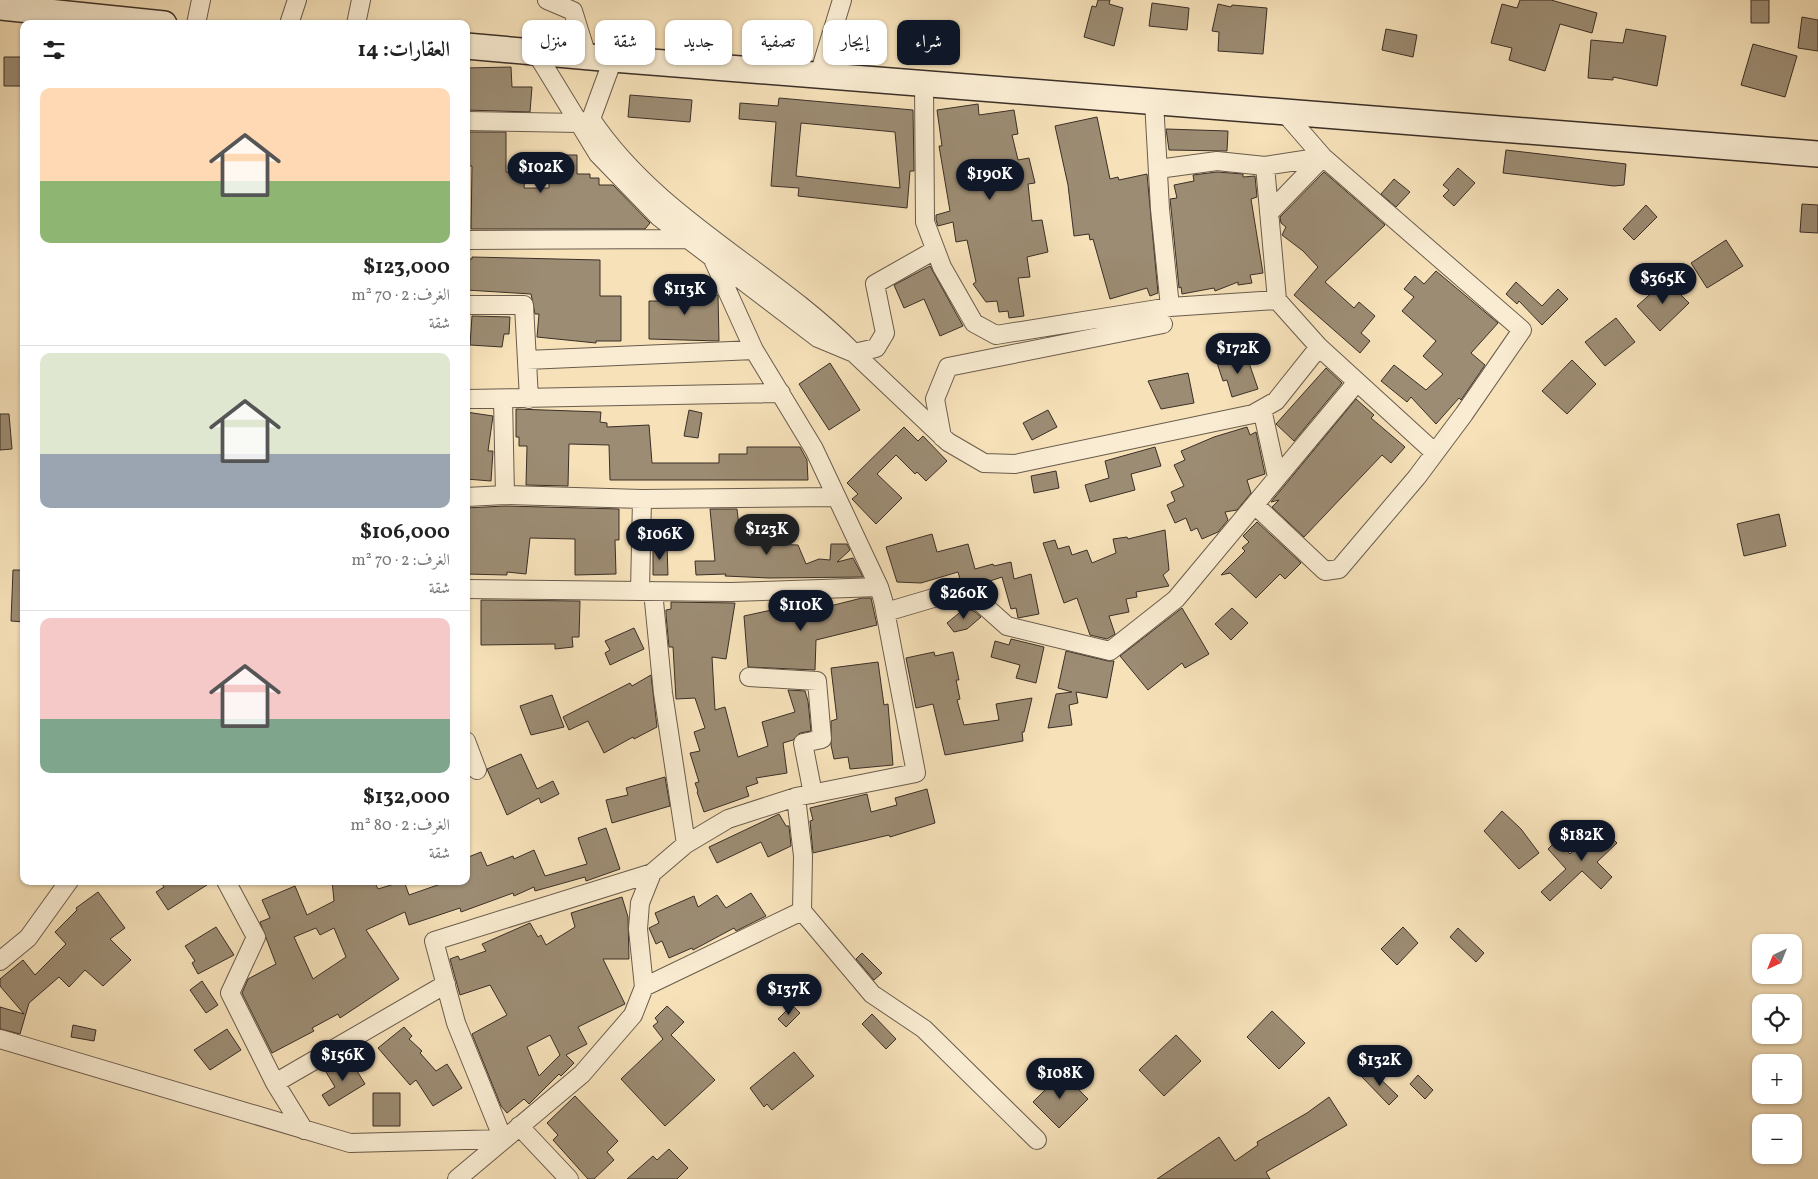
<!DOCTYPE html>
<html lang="ar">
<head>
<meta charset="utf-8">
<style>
  body { margin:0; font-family:Vollkorn,Amiri,serif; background:#f2f2f2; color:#222; direction:rtl; height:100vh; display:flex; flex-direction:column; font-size:19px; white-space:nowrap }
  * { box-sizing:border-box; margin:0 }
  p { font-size:16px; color:#767676 }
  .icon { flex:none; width:28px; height:28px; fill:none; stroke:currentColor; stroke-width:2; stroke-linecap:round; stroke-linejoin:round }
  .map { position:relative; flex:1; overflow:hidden; direction:ltr }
  .panel { position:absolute; left:20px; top:20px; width:450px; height:865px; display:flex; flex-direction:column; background:#fff; border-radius:10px; box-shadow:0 1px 4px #0004; direction:rtl }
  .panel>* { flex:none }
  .top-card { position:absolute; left:485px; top:20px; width:475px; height:45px; direction:rtl; display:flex; gap:10px }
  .needle { width:32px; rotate:223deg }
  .tools { position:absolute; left:1752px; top:934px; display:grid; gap:10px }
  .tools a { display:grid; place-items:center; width:50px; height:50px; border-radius:10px; background:#fff; box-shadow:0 1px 4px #0004; font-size:25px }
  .price { position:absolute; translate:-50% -42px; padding:0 11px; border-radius:18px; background:#111827; color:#fff; font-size:16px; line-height:32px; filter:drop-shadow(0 1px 2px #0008) }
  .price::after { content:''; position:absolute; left:50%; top:30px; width:15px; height:11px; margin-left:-8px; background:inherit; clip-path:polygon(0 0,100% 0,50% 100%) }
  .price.on { background:#222; color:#fff }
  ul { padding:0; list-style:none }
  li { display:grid; align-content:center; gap:10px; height:265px; padding:0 20px }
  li+li { border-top:1px solid #e0e0e0 }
  li span { display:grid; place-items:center; height:155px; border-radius:10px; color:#555 }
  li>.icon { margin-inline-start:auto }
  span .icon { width:90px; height:90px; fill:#fffc; stroke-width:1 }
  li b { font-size:21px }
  h2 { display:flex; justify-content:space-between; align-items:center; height:60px; padding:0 20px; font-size:21px }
  .chip { padding:0 18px; border-radius:10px; background:#fff; box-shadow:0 1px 4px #0004; font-size:18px; line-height:45px }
  .chip.on { background:#111827; color:#fff }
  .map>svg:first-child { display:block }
  .building { fill:#9c8c73; stroke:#3b2f27; fill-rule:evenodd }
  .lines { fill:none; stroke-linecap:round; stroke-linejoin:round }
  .street-casing { stroke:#6a5c4c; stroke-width:20 }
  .secondary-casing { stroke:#3b2f27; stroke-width:28 }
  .street { stroke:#f9ecd2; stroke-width:18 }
  .secondary { stroke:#f9ecd2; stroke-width:25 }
</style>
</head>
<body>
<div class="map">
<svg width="1818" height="1179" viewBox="0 0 1818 1179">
  <rect width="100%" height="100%" fill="#f6e1b9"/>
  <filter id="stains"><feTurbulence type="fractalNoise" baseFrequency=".004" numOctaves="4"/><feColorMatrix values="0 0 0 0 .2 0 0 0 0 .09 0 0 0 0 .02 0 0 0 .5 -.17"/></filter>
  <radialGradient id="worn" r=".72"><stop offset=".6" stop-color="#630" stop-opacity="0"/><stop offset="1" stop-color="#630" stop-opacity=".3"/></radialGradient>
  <path class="building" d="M 1098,0 L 1110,0 L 1109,4 L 1123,8 L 1114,46 L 1084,37 L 1092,6 L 1096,7 Z
    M 1520,0 L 1551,0 L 1597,13 L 1592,33 L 1560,24 L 1545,71 L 1509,60 L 1512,48 L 1491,43 L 1502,4 L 1517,8 Z
    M 1751,0 L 1769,0 L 1769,23 L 1751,23 Z
    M 1152,3 L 1189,8 L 1187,30 L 1149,26 Z
    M 1218,4 L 1231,7 L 1232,5 L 1267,8 L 1263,54 L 1218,51 L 1219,32 L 1212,31 Z
    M 1802,17 L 1818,20 L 1818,51 L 1798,48 Z
    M 1386,29 L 1417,35 L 1413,57 L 1382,50 Z
    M 1626,29 L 1666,36 L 1657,86 L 1613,77 L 1613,80 L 1588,78 L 1591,40 L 1623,43 Z
    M 1753,44 L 1797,56 L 1785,97 L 1741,85 Z
    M 4,57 L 24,57 L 24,86 L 4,86 Z
    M 511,67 L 512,87 L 532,87 L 530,112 L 466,110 L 466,68 Z
    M 630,95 L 692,100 L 690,122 L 628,117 Z
    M 779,98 L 913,110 L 914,171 L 910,171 L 907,208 L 798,196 L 799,188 L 771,186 L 776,122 L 739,119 L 740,103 L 778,106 ZM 801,123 L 895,132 L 900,188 L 796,176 Z
    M 978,104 L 979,115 L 1014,110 L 1018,134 L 1012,135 L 1018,160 L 1029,158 L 1035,183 L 1028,184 L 1032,221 L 1042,220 L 1048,252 L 1027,257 L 1030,277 L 1018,278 L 1024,316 L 1009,318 L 1008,311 L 999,312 L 997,301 L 986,302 L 973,284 L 976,282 L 967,240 L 956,242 L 953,222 L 938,226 L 936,220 L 936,215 L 950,211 L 939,146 L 942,146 L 937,110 Z
    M 1097,117 L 1110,179 L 1118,177 L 1119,180 L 1147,174 L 1158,293 L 1150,296 L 1147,288 L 1110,299 L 1093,239 L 1090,240 L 1089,234 L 1074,236 L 1068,185 L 1055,126 Z
    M 1166,129 L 1228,131 L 1227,151 L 1169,150 Z
    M 466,132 L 506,132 L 506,172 L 525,173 L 524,188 L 549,188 L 549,155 L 577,155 L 577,174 L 590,174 L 590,178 L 599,178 L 599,185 L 613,185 L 650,223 L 645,229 L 471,229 L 472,166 L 466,166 Z
    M 1506,150 L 1626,164 L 1624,185 L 1614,186 L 1503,173 Z
    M 1458,168 L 1475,183 L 1454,206 L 1443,196 L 1449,190 L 1443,185 Z
    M 1217,172 L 1243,174 L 1243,177 L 1255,176 L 1257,197 L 1251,199 L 1263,273 L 1250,275 L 1252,283 L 1238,285 L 1238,282 L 1215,291 L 1214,288 L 1182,294 L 1181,287 L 1179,288 L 1171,208 L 1170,199 L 1177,198 L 1174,185 L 1194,181 L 1193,175 Z
    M 1324,172 L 1385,225 L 1325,282 L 1354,308 L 1359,302 L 1375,316 L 1361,333 L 1370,341 L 1360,353 L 1294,295 L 1318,267 L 1303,251 L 1282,235 L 1286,227 L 1281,223 L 1280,217 Z
    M 1394,179 L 1410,192 L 1396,207 L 1381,194 Z
    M 1802,204 L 1818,205 L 1818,233 L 1800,232 Z
    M 1646,205 L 1657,217 L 1634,240 L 1623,229 Z
    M 1726,240 L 1743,266 L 1707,288 L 1691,263 Z
    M 472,257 L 600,260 L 600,296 L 621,296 L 621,341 L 596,341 L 596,343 L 537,337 L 539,314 L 535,314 L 531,294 L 466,290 L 466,259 L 472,259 Z
    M 930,266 L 963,326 L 940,336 L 924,299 L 904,308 L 894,285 Z
    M 1436,271 L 1498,323 L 1471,353 L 1485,365 L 1461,400 L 1459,398 L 1436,424 L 1411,397 L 1407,402 L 1381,381 L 1394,365 L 1426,390 L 1443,374 L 1423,356 L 1436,341 L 1402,311 L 1414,297 L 1404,289 L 1415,276 L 1424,284 Z
    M 672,280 L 693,281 L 692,295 L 718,295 L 719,341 L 649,339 L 649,301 L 671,301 Z
    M 1666,280 L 1689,303 L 1660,331 L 1637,306 Z
    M 1516,282 L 1542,306 L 1558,289 L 1568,299 L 1542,325 L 1519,301 L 1517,304 L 1506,294 Z
    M 472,316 L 510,317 L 509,334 L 504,334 L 502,347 L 470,345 Z
    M 1616,318 L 1635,342 L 1605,366 L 1585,342 Z
    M 1246,354 L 1258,389 L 1232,397 L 1227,380 L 1223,381 L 1217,363 Z
    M 1572,360 L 1596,384 L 1567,414 L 1542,391 Z
    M 830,363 L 860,410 L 829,430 L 799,384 Z
    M 1326,368 L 1342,383 L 1294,441 L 1276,424 Z
    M 1188,373 L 1194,403 L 1161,409 L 1148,381 Z
    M 1356,399 L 1374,415 L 1371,418 L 1405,447 L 1391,463 L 1382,455 L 1304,537 L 1272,507 L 1279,500 L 1271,502 Z
    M 516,409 L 601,412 L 600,422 L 607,423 L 607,427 L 649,425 L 652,463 L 719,463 L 719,454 L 747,454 L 747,447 L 800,447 L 807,460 L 808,480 L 610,480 L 609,445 L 569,444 L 568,486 L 526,485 L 527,446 L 519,446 L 519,437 L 516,437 Z
    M 689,410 L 702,413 L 698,438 L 684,436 Z
    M 1048,410 L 1057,427 L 1032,440 L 1023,423 Z
    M 466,412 L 493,416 L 488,451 L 493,451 L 491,481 L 466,479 Z
    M 0,414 L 9,414 L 12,449 L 0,450 Z
    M 904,427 L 918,441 L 923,436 L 947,461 L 926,481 L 917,472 L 915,474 L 896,455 L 877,474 L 902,498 L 876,524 L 852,499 L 858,494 L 847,483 Z
    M 1247,427 L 1250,435 L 1256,432 L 1265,474 L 1247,480 L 1251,493 L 1237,510 L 1225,512 L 1228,520 L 1218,532 L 1202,539 L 1197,528 L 1191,531 L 1186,518 L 1175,523 L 1167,505 L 1175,501 L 1171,492 L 1184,486 L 1174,465 L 1185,460 L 1181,451 L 1214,437 Z
    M 1155,447 L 1161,466 L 1131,474 L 1135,490 L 1090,502 L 1085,485 L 1109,478 L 1105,461 Z
    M 1056,471 L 1059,488 L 1034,493 L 1031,476 Z
    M 505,506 L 619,509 L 619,540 L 615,540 L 616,574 L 575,575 L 575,539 L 530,538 L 526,574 L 507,572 L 507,575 L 466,574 L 466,508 Z
    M 710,509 L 737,509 L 741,543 L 798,545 L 806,564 L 819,559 L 830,560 L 831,544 L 847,544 L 850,550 L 837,562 L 853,558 L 863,577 L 769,578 L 725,576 L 726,574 L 696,575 L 695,561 L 715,561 Z
    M 1779,514 L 1786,546 L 1744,556 L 1737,524 Z
    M 1257,522 L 1301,563 L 1285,579 L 1280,574 L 1256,598 L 1230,573 L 1221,575 L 1245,551 L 1242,548 L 1249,542 L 1243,536 Z
    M 1165,530 L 1169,570 L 1163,575 L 1169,586 L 1136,592 L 1137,597 L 1126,599 L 1129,612 L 1109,616 L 1115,634 L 1107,639 L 1090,635 L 1077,598 L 1064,603 L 1043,543 L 1055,540 L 1058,549 L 1069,546 L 1072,555 L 1087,550 L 1092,563 L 1116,553 L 1113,539 L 1127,537 L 1128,539 Z
    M 932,534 L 937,552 L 968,544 L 975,569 L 993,564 L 994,566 L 1011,562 L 1014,579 L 1031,574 L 1039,614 L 1018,618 L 1016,608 L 1011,609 L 1002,577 L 969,588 L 962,586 L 958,572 L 921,583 L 897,582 L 886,547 Z
    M 653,546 L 667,546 L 668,575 L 653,575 Z
    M 13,570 L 24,570 L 24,622 L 11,621 Z
    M 862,598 L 871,598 L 877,625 L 816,640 L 815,670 L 748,667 L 744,616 L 781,608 L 781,603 L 822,602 L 822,608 Z
    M 481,600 L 580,601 L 579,637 L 572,637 L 573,647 L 555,649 L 555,644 L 481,645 Z
    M 671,602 L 735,603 L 726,659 L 712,657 L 715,710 L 725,707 L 738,757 L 768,746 L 762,722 L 795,712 L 788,690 L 805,691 L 808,701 L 811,731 L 800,733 L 793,740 L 783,743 L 787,773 L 756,778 L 758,783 L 746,787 L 749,796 L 704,812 L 697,792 L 698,791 L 695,783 L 699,782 L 690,753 L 700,751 L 694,732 L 705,728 L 695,698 L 676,699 L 673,647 L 669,647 L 666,615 L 666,610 L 671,609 Z
    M 1182,608 L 1209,654 L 1185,668 L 1182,663 L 1148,690 L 1120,656 Z
    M 1232,608 L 1248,623 L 1231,640 L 1215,624 Z
    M 964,609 L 974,611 L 981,617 L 967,629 L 954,632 L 947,623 Z
    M 634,628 L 644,649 L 610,665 L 605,653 L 610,650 L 605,641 Z
    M 1011,639 L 1044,647 L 1036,683 L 1016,678 L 1020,665 L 991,657 L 995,641 L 1009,645 Z
    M 1066,651 L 1108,661 L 1114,661 L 1107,698 L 1076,692 L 1078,703 L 1069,705 L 1072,725 L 1048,728 L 1056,694 L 1072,692 L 1058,688 Z
    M 934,652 L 935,656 L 953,652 L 959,680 L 956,680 L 960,699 L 957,700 L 964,725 L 999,720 L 996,704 L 1032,698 L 1024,732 L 1022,732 L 1023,741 L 945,755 L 933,704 L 916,708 L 906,658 Z
    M 878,662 L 884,705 L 888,704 L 893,765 L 850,769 L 848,757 L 834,759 L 831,745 L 831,721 L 837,719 L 831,668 Z
    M 651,675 L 657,727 L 634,739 L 633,737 L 604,753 L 588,721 L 569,730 L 563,717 L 630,683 L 632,686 Z
    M 552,695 L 564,727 L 531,735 L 520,706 Z
    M 521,754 L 537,789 L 553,781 L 559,794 L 541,803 L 539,798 L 507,815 L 487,769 Z
    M 665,777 L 670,806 L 612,823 L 606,800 L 628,795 L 626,788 Z
    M 927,789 L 935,823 L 890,837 L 889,835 L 813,853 L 810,821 L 813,820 L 810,808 L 867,794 L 871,812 L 897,805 L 895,798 Z
    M 1502,811 L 1521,829 L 1539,853 L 1519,869 L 1484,831 Z
    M 779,814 L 786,826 L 789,826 L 791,846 L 768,857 L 761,842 L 717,863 L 709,847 Z
    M 1599,825 L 1617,843 L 1597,862 L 1612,877 L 1601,889 L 1582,871 L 1550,901 L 1541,892 L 1566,869 L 1548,849 L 1557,840 L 1570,854 Z
    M 606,828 L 620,869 L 586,881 L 585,877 L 535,891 L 534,887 L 514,896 L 513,893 L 461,912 L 460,908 L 409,925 L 405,912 L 366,930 L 399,979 L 340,1018 L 338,1014 L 312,1028 L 314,1031 L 272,1053 L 242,993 L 248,979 L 276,964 L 260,922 L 270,918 L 262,900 L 295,886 L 307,915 L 334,901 L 332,881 L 374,881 L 378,889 L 404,881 L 409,895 L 449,881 L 466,881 L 466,858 L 481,852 L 487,866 L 513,856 L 514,859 L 534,850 L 545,876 L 587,864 L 578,838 ZM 316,928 L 320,935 L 334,928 L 346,957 L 313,979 L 294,937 Z
    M 160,881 L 213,881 L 168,910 L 156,892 L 164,887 Z
    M 98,892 L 125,928 L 110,939 L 131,960 L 103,986 L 85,970 L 69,987 L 59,977 L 29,1003 L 20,1034 L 0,1029 L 0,1007 L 24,1014 L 0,986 L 0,979 L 23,960 L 35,975 L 66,944 L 55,932 L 77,910 L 76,908 Z
    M 751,893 L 766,916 L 736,931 L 734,928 L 693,950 L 692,948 L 669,958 L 662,941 L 656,944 L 649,928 L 659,923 L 655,913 L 694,896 L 698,907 L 717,895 L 726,908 Z
    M 622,897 L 628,917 L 629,959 L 603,959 L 625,1004 L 578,1027 L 587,1044 L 566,1055 L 574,1063 L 561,1076 L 559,1074 L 529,1104 L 524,1099 L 507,1113 L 501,1106 L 472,1034 L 507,1015 L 490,985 L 460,995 L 450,959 L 458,956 L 460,960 L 486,951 L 482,944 L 530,923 L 538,937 L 541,935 L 546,945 L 575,927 L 571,913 ZM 550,1035 L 560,1055 L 539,1076 L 527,1047 Z
    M 216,927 L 234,955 L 198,974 L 192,963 L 195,961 L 185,946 Z
    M 1403,927 L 1418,943 L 1397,965 L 1381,949 Z
    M 1458,928 L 1484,953 L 1476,962 L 1450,937 Z
    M 862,953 L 882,973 L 874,980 L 856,959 Z
    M 202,981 L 218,1005 L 206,1013 L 190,990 Z
    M 792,1005 L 800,1013 L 786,1027 L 778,1019 Z
    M 667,1006 L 684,1022 L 671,1035 L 715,1080 L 665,1126 L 621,1079 L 663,1039 L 653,1026 L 658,1022 L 655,1018 Z
    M 1272,1011 L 1305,1043 L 1279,1069 L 1247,1037 Z
    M 872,1014 L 896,1039 L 886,1049 L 862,1024 Z
    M 73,1025 L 96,1030 L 94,1041 L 71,1037 Z
    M 404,1027 L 412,1036 L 409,1039 L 422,1051 L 420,1053 L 436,1071 L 447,1064 L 462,1088 L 433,1106 L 416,1080 L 410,1085 L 378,1048 Z
    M 227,1029 L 241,1050 L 210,1070 L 194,1050 Z
    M 1176,1035 L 1201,1061 L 1164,1096 L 1139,1070 Z
    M 794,1052 L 814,1076 L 772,1110 L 767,1104 L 764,1107 L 750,1088 Z
    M 349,1058 L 365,1084 L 329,1106 L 322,1095 L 335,1087 L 326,1072 Z
    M 1369,1068 L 1398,1096 L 1389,1105 L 1361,1076 Z
    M 1062,1073 L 1088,1099 L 1059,1128 L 1033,1102 Z
    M 1418,1075 L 1433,1090 L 1425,1099 L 1410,1084 Z
    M 373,1093 L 400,1093 L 400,1126 L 373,1126 Z
    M 575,1096 L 618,1141 L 607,1152 L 614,1160 L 594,1179 L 588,1179 L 553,1140 L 558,1135 L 547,1123 Z
    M 1329,1097 L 1347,1125 L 1266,1172 L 1270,1179 L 1157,1179 L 1219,1137 L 1235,1161 L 1258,1145 L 1257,1142 L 1307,1113 Z
    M 669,1149 L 688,1168 L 677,1179 L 627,1179 L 653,1156 L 657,1160 Z"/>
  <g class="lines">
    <g class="street-casing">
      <path id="street" d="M 547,0 L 573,11 L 587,56
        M 196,24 L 201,0
        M 289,24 L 297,0
        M 356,24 L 361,0
        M 535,51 L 598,154 L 659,217 L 818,338 L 854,353 C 771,269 658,219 591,119 L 613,59
        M 819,75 L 842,0
        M 924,83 L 925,222 L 942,267 L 974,323 L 996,335 L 1170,307 L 1277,300
        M 1154,101 L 1160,209 L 1170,307
        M 466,121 L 579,123 L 585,121
        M 1265,166 L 1277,300 L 1319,347 L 1434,452
        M 1158,169 L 1217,161 L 1265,166 L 1323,157 L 1269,213
        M 466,240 L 687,239
        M 466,305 L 524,305 L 529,399
        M 854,353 L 948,442 L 984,463 L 1015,464 L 1253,414 L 1276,401 L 1319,347
        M 854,353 L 876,348 L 885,333 L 875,284 L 935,250
        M 527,360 L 754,350
        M 466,399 L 781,393
        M 503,399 L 505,495
        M 1262,409 L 1277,477
        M 942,437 L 935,399 L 948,367 L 1163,324
        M 466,497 L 505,495 L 642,499 L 835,497
        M 1256,506 L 1325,571 L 1339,569 L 1417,477 L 1464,414 L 1522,330 L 1323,157 L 1283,111
        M 466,589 L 731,592 L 879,587
        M 640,591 L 642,499
        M 653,591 L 663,693 L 686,844
        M 886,612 L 947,594 L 979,601 L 1007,626 L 1110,651 L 1176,599 L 1357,382
        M 749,677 L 817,681 L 822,739 L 803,743 L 813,794
        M 466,741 L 477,770
        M 796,797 L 803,856 L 802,911 L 872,994 L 924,1029 L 1037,1140
        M 226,881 L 256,937 L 230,993 L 275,1083 L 304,1130
        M 0,961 L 28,938 L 69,881
        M 644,987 L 802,911
        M 0,1039 L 350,1143 L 503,1139
        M 275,1083 L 446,984
        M 519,1126 L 569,1179
        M 503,1139 L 456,1023 L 434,941 L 652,873
        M 457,1179 L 582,1074 L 633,1015 L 644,987 L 638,929 L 640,903 L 652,873 L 686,844 L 728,819 L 796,797 L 916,773 L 883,600 L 879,587 L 814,449 L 754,350 L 711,255"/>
    </g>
    <g class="secondary-casing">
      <path id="secondary" d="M 0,7 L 164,24
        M 466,46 L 613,59 L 1818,154"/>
    </g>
    <use href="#street" class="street"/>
    <use href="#secondary" class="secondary"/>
  </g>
  <rect width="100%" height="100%" filter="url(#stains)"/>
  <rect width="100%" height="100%" fill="url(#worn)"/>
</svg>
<div class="tools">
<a><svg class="needle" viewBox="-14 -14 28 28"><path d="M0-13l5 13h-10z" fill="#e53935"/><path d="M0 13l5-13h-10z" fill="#767676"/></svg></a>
<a><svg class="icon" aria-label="locate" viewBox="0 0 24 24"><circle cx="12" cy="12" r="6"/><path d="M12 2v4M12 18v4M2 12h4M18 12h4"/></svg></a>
<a>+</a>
<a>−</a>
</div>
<b class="price" style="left:541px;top:194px">$102K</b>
<b class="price" style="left:990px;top:201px">$190K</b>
<b class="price" style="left:1663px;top:305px">$365K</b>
<b class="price" style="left:685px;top:316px">$113K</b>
<b class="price" style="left:1238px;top:375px">$172K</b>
<b class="price on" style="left:767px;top:556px">$123K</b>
<b class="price" style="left:660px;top:561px">$106K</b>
<b class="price" style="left:964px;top:620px">$260K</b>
<b class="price" style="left:801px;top:632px">$110K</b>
<b class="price" style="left:1582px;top:862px">$182K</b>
<b class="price" style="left:789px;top:1016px">$137K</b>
<b class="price" style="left:343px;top:1082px">$156K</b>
<b class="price" style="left:1380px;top:1087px">$132K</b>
<b class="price" style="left:1060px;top:1100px">$108K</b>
<div class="top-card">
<a class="chip on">شراء</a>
<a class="chip">إيجار</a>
<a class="chip">تصفية</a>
<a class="chip">جديد</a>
<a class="chip">شقة</a>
<a class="chip">منزل</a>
</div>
<section class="panel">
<h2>العقارات: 14<svg class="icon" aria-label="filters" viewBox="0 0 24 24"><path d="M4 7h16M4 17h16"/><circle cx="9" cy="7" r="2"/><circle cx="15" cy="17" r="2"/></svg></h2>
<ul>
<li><span style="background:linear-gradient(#ffd9b3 60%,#8fb573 0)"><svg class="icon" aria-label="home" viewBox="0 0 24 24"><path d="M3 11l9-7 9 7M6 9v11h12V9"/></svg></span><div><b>$123,000</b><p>الغرف: 2 · 70 m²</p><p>شقة</p></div></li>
<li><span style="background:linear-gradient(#dfe7d0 65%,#9aa5b1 0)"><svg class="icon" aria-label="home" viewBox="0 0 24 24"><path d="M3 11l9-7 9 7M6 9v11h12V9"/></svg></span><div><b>$106,000</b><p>الغرف: 2 · 70 m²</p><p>شقة</p></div></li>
<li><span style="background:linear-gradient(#f6c9c9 65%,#7fa58c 0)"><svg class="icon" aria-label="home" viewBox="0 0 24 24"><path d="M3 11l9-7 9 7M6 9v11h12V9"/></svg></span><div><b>$132,000</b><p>الغرف: 2 · 80 m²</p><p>شقة</p></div></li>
</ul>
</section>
</div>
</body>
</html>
